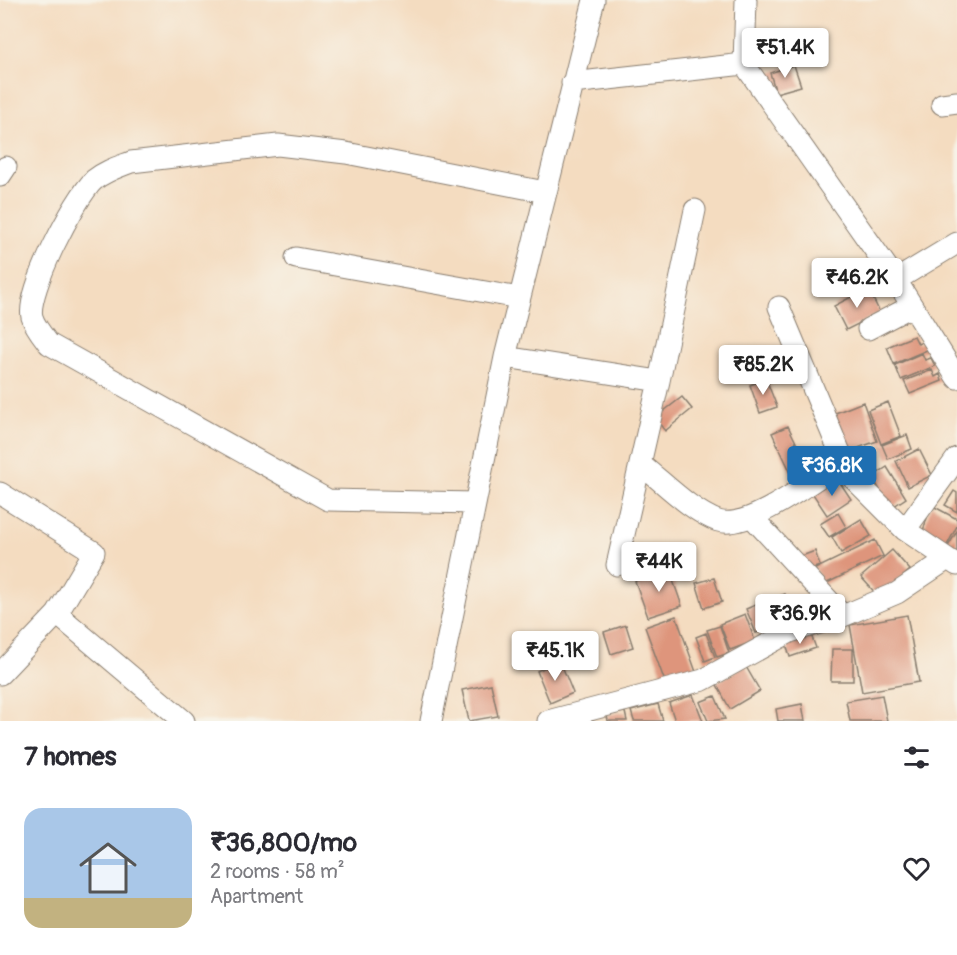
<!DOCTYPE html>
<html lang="en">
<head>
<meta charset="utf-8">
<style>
  body { margin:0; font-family:Pangolin,sans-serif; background:#f7f7f7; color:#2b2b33; height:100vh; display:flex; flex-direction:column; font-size:22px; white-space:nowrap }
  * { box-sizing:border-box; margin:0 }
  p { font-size:20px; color:#7c7c81 }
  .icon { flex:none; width:33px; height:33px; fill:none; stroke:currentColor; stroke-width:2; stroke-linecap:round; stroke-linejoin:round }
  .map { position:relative; height:721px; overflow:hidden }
  .side { display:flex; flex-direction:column; background:#fff; flex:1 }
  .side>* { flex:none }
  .price { position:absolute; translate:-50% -51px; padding:0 14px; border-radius:6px; background:#fff; color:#222; font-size:20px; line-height:39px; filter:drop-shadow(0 2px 3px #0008) }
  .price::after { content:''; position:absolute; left:50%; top:36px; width:18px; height:14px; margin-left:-9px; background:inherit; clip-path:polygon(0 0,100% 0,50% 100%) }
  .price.on { background:#1f6fb2; color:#fff }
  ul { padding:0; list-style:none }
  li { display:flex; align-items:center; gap:18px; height:150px; padding:0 24px }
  li span { display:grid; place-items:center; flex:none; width:168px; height:120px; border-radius:18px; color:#555 }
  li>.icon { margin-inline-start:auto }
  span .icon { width:72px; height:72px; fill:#fffc; stroke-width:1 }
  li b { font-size:26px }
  h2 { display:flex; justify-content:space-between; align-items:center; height:72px; padding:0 24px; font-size:26px }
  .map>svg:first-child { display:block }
  .building { fill:#de957b }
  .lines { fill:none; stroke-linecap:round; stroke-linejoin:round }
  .minor-casing { stroke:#887c6e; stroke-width:23 }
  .minor { stroke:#fff; stroke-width:21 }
</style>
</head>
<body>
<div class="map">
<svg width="957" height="721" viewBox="0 0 957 721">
  <rect width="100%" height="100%" fill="#f7f3e8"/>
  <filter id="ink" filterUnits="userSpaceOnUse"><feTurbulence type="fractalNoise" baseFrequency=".0167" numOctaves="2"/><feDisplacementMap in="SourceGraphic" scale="12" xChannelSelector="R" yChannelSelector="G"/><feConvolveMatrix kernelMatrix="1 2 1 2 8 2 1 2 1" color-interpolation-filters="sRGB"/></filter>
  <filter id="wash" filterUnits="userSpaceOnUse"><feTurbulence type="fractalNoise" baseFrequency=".008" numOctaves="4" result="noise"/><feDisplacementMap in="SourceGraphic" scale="24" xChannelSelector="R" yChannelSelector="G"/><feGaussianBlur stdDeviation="1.35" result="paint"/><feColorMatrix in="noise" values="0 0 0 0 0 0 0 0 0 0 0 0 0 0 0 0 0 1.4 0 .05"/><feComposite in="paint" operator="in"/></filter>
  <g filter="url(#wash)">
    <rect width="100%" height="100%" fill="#f4dcc0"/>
    <g id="blocks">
      <path class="building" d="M 794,65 L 801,86 L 776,93 L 770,73 Z
        M 868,288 L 880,313 L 846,330 L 834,306 Z
        M 914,336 L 918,344 L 924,341 L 927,350 L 894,364 L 887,347 Z
        M 922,353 L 925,360 L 931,358 L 935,366 L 901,380 L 895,365 Z
        M 932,370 L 935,377 L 940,374 L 942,381 L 910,394 L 904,381 Z
        M 766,379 L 777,407 L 760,413 L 750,385 Z
        M 682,397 L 692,409 L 665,431 L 655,418 Z
        M 863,402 L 877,441 L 847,452 L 833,414 Z
        M 888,402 L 901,436 L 881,444 L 868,410 Z
        M 788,426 L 807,465 L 791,473 L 772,433 Z
        M 907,435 L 912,449 L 888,459 L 882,445 Z
        M 919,449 L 932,475 L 908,487 L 896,461 Z
        M 887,467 L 906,498 L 891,508 L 872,477 Z
        M 837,478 L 851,499 L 827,515 L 813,494 Z
        M 954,491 L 957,493 L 957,512 L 945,505 Z
        M 931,505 L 957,519 L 957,526 L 946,547 L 923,531 Z
        M 838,513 L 846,527 L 829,537 L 820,524 Z
        M 861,519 L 871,536 L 841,553 L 832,537 Z
        M 957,531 L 957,554 L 947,548 Z
        M 875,540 L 883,556 L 823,585 L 815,569 Z
        M 892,550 L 910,570 L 879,597 L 861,577 Z
        M 815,551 L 820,566 L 804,571 L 799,557 Z
        M 669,569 L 682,606 L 648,617 L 635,581 Z
        M 714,578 L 722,602 L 704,608 L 696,583 Z
        M 785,594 L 794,619 L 756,633 L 746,609 L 758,604 L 761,614 L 768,611 L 765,601 Z
        M 745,614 L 755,641 L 730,650 L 720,624 Z
        M 907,615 L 919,682 L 862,692 L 850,625 Z
        M 676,616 L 696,672 L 665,682 L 645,627 Z
        M 626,625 L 633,647 L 611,654 L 604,632 Z
        M 720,626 L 729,653 L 717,657 L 707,630 Z
        M 810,632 L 816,648 L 790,657 L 785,641 Z
        M 706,633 L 715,657 L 705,661 L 696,637 Z
        M 832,649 L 853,649 L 853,681 L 831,681 Z
        M 560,661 L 573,693 L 550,703 L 537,671 Z
        M 745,665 L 760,691 L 730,709 L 716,683 Z
        M 491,684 L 498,716 L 469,721 L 462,690 Z
        M 693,695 L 703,721 L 675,721 L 669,703 Z
        M 882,695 L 887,721 L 850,721 L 846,701 Z
        M 715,696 L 725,719 L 708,721 L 700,702 Z
        M 658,704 L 663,721 L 634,721 L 631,711 Z
        M 802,704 L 805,721 L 778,721 L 776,709 Z
        M 625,712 L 627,721 L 608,721 L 607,715 Z"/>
    </g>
  </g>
  <g filter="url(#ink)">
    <use href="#blocks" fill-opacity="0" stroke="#887c6e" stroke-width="1.5"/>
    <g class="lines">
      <g class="minor-casing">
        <path id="minor" d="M 746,0 L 744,64 L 896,280 L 957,378
          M 572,83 L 744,64
          M 942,104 L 957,102
          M 0,176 L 6,167
          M 296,258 L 519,298
          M 896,280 L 957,243
          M 779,307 L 849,474 L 905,530 L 957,565
          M 868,329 L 912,306
          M 505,357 L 659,381 L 695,210
          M 640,464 C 662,481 692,512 718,521 C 749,531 816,478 843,461
          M 0,493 L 94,552 L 57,614 L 0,674
          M 475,503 L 328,500 L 49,344 C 43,336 35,327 32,317 C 26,292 75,198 94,180 C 105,171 118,167 131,162 L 278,145 L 346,153 L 545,192
          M 752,517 L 843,616
          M 905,530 L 957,458
          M 617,565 L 659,381
          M 57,614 L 184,721
          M 431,721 L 505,357 L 594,0
          M 548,721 L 703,680 L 790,632 L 843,616 L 897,593 L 946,560"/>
      </g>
      <use href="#minor" class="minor"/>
    </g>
  </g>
</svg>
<b class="price" style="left:785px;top:79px">₹51.4K</b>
<b class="price" style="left:857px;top:309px">₹46.2K</b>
<b class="price" style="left:763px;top:396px">₹85.2K</b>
<b class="price on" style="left:832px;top:497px">₹36.8K</b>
<b class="price" style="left:659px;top:593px">₹44K</b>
<b class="price" style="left:800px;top:645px">₹36.9K</b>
<b class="price" style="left:555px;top:682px">₹45.1K</b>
</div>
<section class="side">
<h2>7 homes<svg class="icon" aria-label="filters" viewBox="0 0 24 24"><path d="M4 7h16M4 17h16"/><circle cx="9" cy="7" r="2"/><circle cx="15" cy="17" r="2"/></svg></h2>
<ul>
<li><span style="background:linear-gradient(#a9c7e8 75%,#c2b280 0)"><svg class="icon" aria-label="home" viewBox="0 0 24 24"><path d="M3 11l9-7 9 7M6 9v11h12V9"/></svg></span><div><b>₹36,800/mo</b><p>2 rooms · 58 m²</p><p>Apartment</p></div><svg class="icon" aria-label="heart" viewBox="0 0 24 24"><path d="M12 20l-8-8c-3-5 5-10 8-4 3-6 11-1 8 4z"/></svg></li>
</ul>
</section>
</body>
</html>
